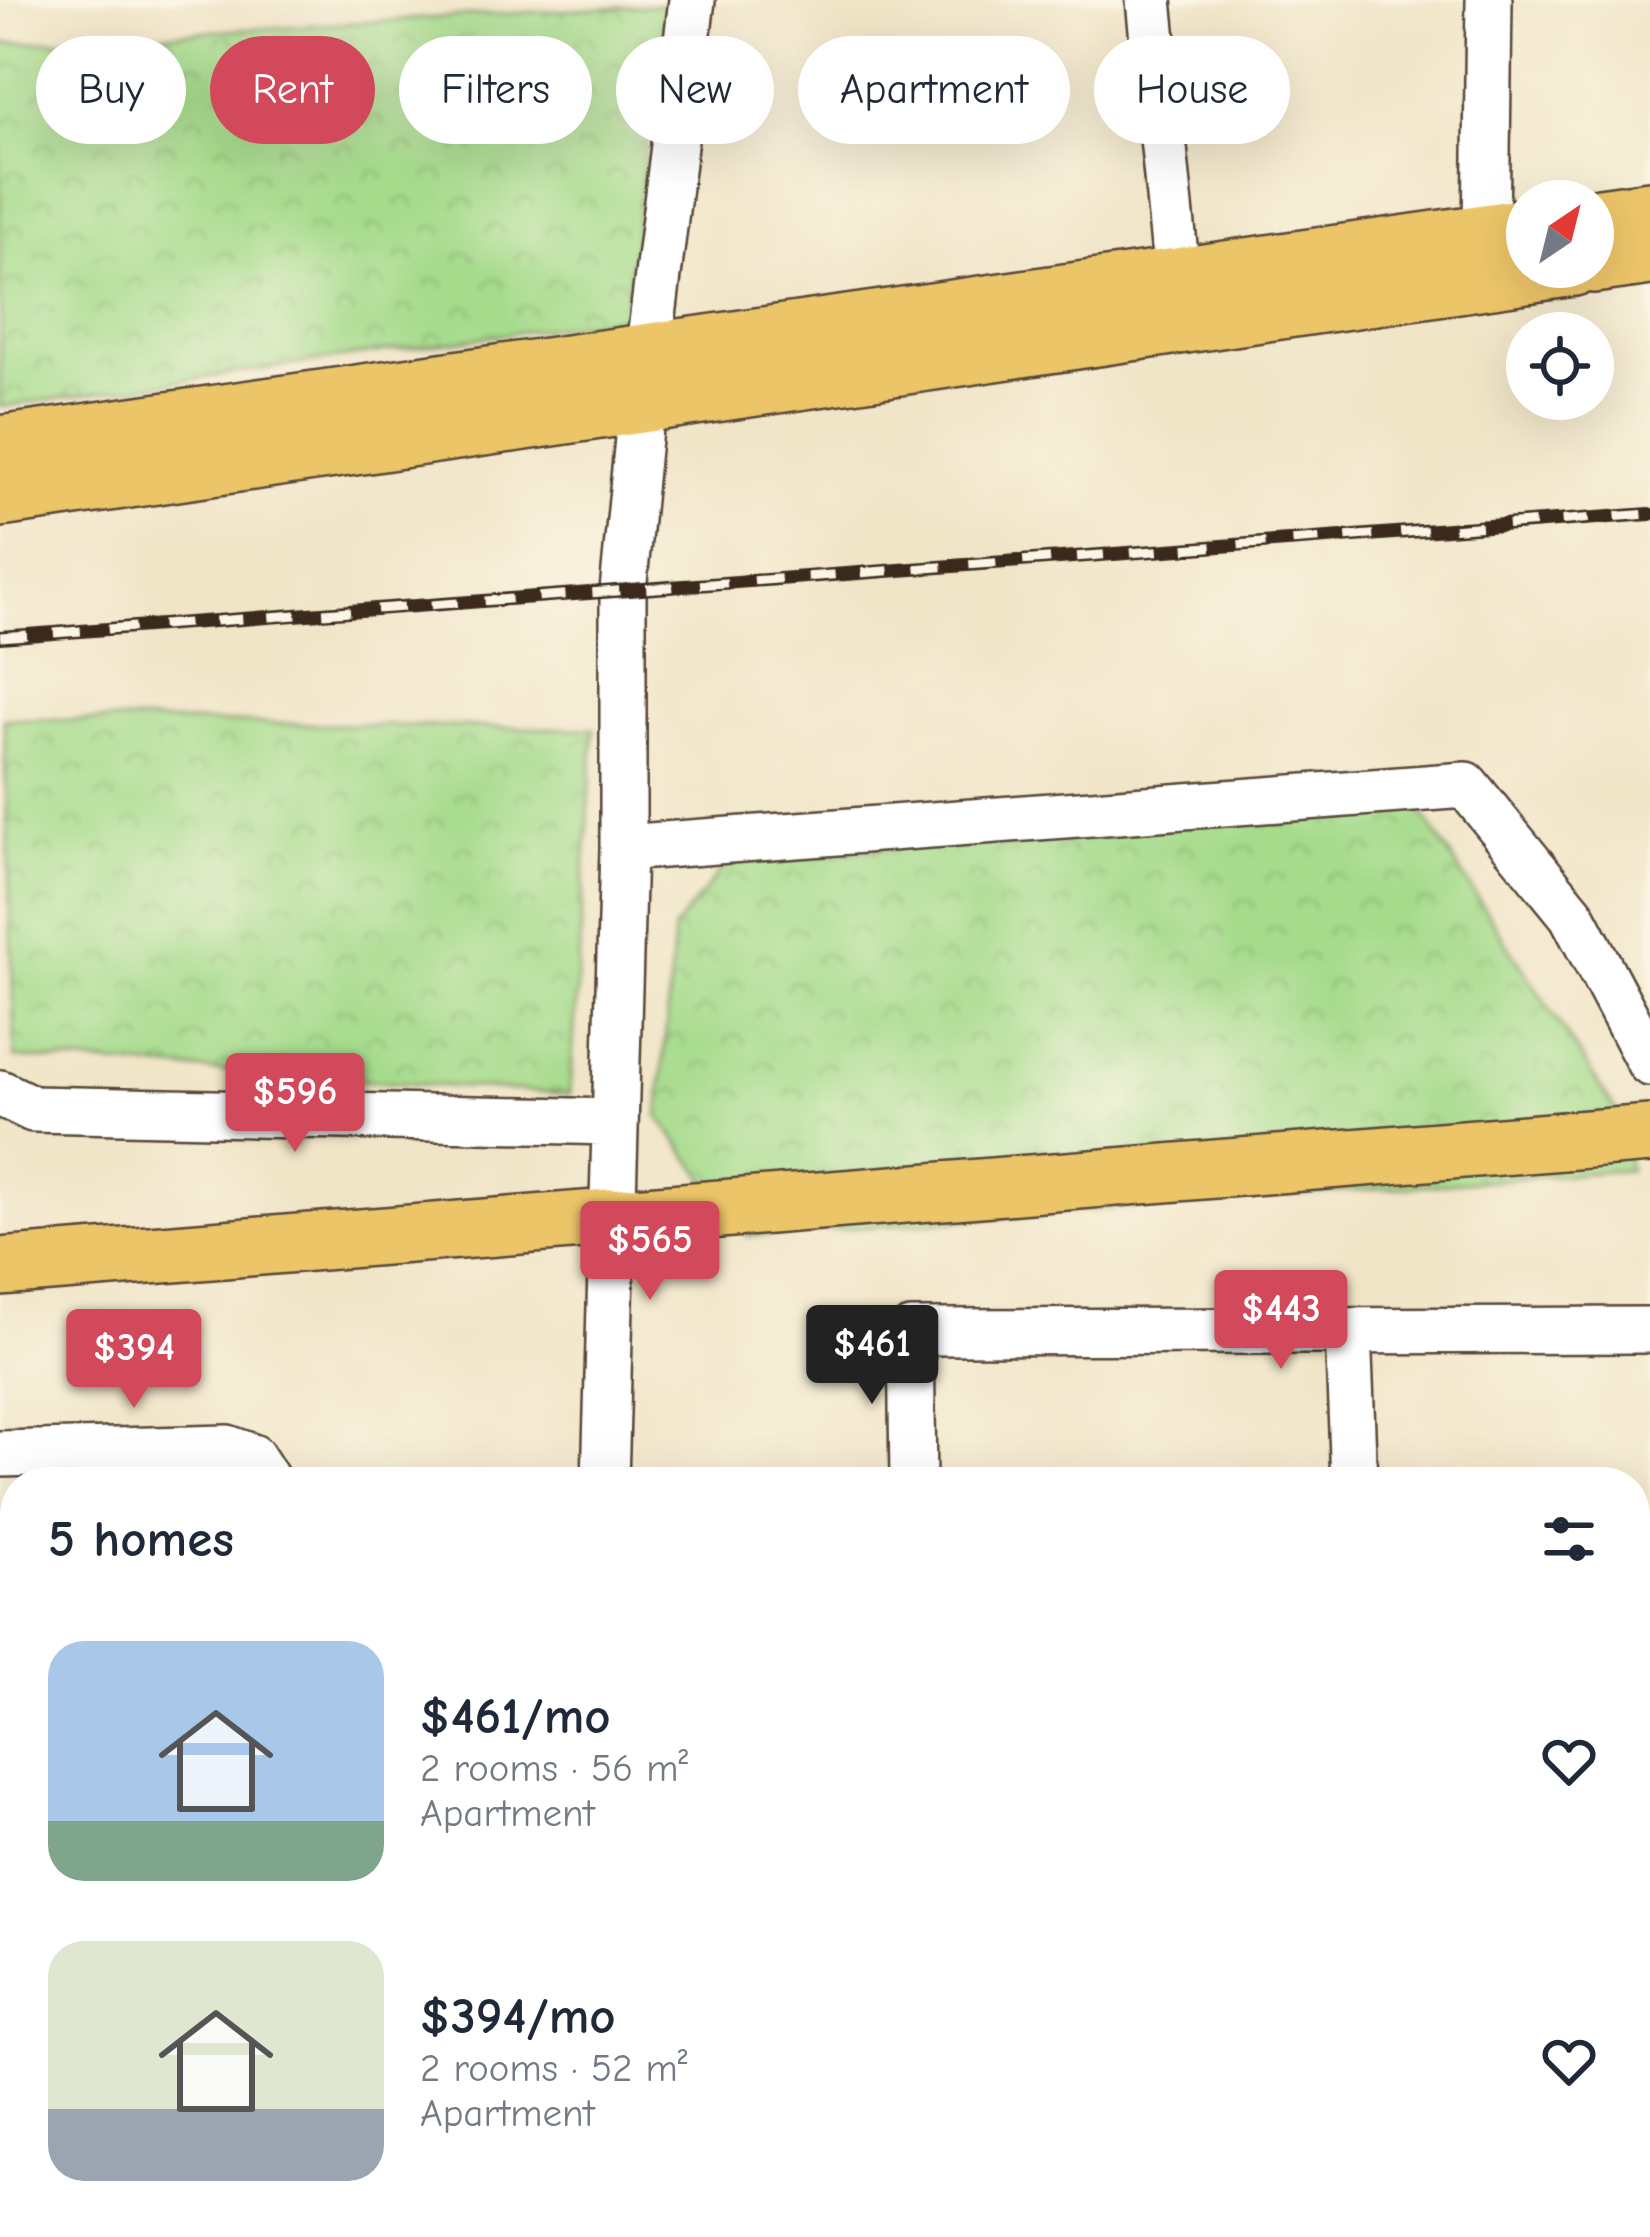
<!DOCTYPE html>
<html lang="en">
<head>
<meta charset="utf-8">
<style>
  body { margin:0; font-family:"Comic Neue",sans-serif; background:#f2f2f3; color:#1f2937; height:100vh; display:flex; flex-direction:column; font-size:45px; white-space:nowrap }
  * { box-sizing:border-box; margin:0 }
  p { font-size:39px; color:#747a83 }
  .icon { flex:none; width:66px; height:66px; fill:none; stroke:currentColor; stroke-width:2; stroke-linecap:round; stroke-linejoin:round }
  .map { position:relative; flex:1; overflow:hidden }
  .drawer { position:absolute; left:0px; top:1467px; width:1650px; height:771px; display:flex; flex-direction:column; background:#fff; border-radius:48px 48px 0 0; box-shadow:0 12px 48px #0002 }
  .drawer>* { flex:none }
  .banner { position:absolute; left:36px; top:36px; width:1578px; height:108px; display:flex; gap:24px }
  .needle { width:78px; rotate:35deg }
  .tools { position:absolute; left:1506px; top:180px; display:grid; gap:24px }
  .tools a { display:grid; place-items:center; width:108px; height:108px; border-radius:50%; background:#fff; box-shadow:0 12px 48px #0002; font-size:60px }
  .price { position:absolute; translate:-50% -102px; padding:0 27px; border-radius:12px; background:#d1495b; color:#fff; font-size:39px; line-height:78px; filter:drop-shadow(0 3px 6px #0008) }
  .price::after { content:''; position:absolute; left:50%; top:72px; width:36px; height:27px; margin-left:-18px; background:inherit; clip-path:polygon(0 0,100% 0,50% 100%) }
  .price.active { background:#222; color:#fff }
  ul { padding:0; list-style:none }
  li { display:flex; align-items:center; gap:36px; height:300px; padding:0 48px }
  li span { display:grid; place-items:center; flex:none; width:336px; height:240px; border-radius:36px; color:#555 }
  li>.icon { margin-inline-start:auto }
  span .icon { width:144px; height:144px; fill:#fffc; stroke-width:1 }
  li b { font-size:51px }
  h2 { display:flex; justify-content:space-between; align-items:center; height:144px; padding:0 48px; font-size:51px }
  .pill { padding:0 42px; border-radius:54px; background:#fff; box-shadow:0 12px 48px #0002; font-size:42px; line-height:108px }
  .pill.active { background:#d1495b; color:#fff }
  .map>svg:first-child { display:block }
  .park { fill:url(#park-crowns); stroke:#708255; stroke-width:3 }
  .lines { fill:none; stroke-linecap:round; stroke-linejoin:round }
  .minor-casing { stroke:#564637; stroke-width:50 }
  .major-casing { stroke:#564637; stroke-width:62 }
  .minor { stroke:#fff; stroke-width:45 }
  .major { stroke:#edc569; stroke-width:57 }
  .rail-casing { stroke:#3b2a1e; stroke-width:14 }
  .rail { stroke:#fcf5e5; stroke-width:9; stroke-dasharray:27; stroke-linecap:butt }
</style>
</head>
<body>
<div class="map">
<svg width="1650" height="2237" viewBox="0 0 1650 2237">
  <defs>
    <pattern id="park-crowns" width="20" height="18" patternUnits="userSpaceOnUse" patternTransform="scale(3)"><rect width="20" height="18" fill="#a6db8c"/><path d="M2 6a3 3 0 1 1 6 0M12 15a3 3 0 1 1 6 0" fill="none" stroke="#90bc78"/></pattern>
  </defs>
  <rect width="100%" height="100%" fill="#fcf5e5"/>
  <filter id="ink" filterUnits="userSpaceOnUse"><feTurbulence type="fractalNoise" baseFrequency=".00833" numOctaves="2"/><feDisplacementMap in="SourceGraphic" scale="24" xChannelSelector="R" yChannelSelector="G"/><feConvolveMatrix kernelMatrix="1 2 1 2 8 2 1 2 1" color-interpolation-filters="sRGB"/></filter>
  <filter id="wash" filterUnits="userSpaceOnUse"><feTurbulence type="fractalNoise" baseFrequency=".004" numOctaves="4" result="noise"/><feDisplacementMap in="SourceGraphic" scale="48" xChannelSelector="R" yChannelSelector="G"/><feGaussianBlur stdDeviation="2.7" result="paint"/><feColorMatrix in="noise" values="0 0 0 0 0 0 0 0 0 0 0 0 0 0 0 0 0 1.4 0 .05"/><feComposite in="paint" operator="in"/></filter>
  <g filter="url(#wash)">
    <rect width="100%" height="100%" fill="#f1e5c7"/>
    <path class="park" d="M 666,4 L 624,317 L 0,407 L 0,44 Z
      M 4,719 L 594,729 L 570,1094 L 15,1058 Z
      M 1410,794 L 1623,1122 L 1629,1170 L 748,1236 L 659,1117 L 674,928 L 727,864 Z"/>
  </g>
  <g filter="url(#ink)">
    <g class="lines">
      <g class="minor-casing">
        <path id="minor" d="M 1149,0 L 1177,275
          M 1486,233 L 1489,0
          M 649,348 L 692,0
          M 623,848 L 1466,785 L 1572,915 L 1650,1063
          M 0,1093 L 33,1109 L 614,1122
          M 1348,1331 L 1354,1482
          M 0,1454 L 227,1448 L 252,1457 L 268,1482
          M 605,1482 L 623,848 L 623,591 L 641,408
          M 913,1482 L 911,1332 L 1650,1330
          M 1635,1890 L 1650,1885
          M 0,2040 L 15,2041
          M 1635,2182 L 1650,2183
          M 1114,2223 L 1114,2237
          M 587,2235 L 724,2237
          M 110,2237 L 110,2223"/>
      </g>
      <g class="major-casing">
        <path id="major" d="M 1593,218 L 1650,210
          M 1593,264 L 1650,256
          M 0,445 L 1527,227
          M 0,498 L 1574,267
          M 0,1267 L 1650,1134
          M 1635,1567 L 1650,1565
          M 0,1807 L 15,1804"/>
      </g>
      <use href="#minor" class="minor"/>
      <use href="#major" class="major"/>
      <g class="rail-casing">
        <path id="rail" d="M 0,637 L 1650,514"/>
      </g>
      <use href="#rail" class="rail"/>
    </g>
  </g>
</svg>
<div class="tools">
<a><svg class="needle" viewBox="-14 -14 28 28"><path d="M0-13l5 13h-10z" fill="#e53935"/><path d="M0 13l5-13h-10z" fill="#747a83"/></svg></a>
<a><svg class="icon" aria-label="locate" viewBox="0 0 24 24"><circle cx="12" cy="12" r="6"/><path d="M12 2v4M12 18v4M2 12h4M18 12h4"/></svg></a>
</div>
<b class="price" style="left:295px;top:1155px">$596</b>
<b class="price" style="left:650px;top:1303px">$565</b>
<b class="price" style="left:1281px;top:1372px">$443</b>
<b class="price active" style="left:872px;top:1407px">$461</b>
<b class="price" style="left:134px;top:1411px">$394</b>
<div class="banner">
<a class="pill">Buy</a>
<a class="pill active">Rent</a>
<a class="pill">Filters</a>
<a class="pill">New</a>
<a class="pill">Apartment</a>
<a class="pill">House</a>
</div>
<section class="drawer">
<h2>5 homes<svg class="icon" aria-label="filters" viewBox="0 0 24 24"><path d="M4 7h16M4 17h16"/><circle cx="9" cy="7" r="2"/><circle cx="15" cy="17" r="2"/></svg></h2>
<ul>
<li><span style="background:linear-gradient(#a9c7e8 75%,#7fa58c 0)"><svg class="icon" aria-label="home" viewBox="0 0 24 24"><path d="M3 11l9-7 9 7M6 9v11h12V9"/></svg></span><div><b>$461/mo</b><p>2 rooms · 56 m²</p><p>Apartment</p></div><svg class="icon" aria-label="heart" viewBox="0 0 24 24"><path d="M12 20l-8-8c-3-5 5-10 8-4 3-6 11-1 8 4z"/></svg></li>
<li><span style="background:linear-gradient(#dfe7d0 70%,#9aa5b1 0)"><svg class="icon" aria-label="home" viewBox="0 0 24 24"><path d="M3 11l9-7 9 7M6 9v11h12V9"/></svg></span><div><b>$394/mo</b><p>2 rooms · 52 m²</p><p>Apartment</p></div><svg class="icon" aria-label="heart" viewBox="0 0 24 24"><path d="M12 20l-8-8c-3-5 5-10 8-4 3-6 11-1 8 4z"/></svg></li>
</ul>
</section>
</div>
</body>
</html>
